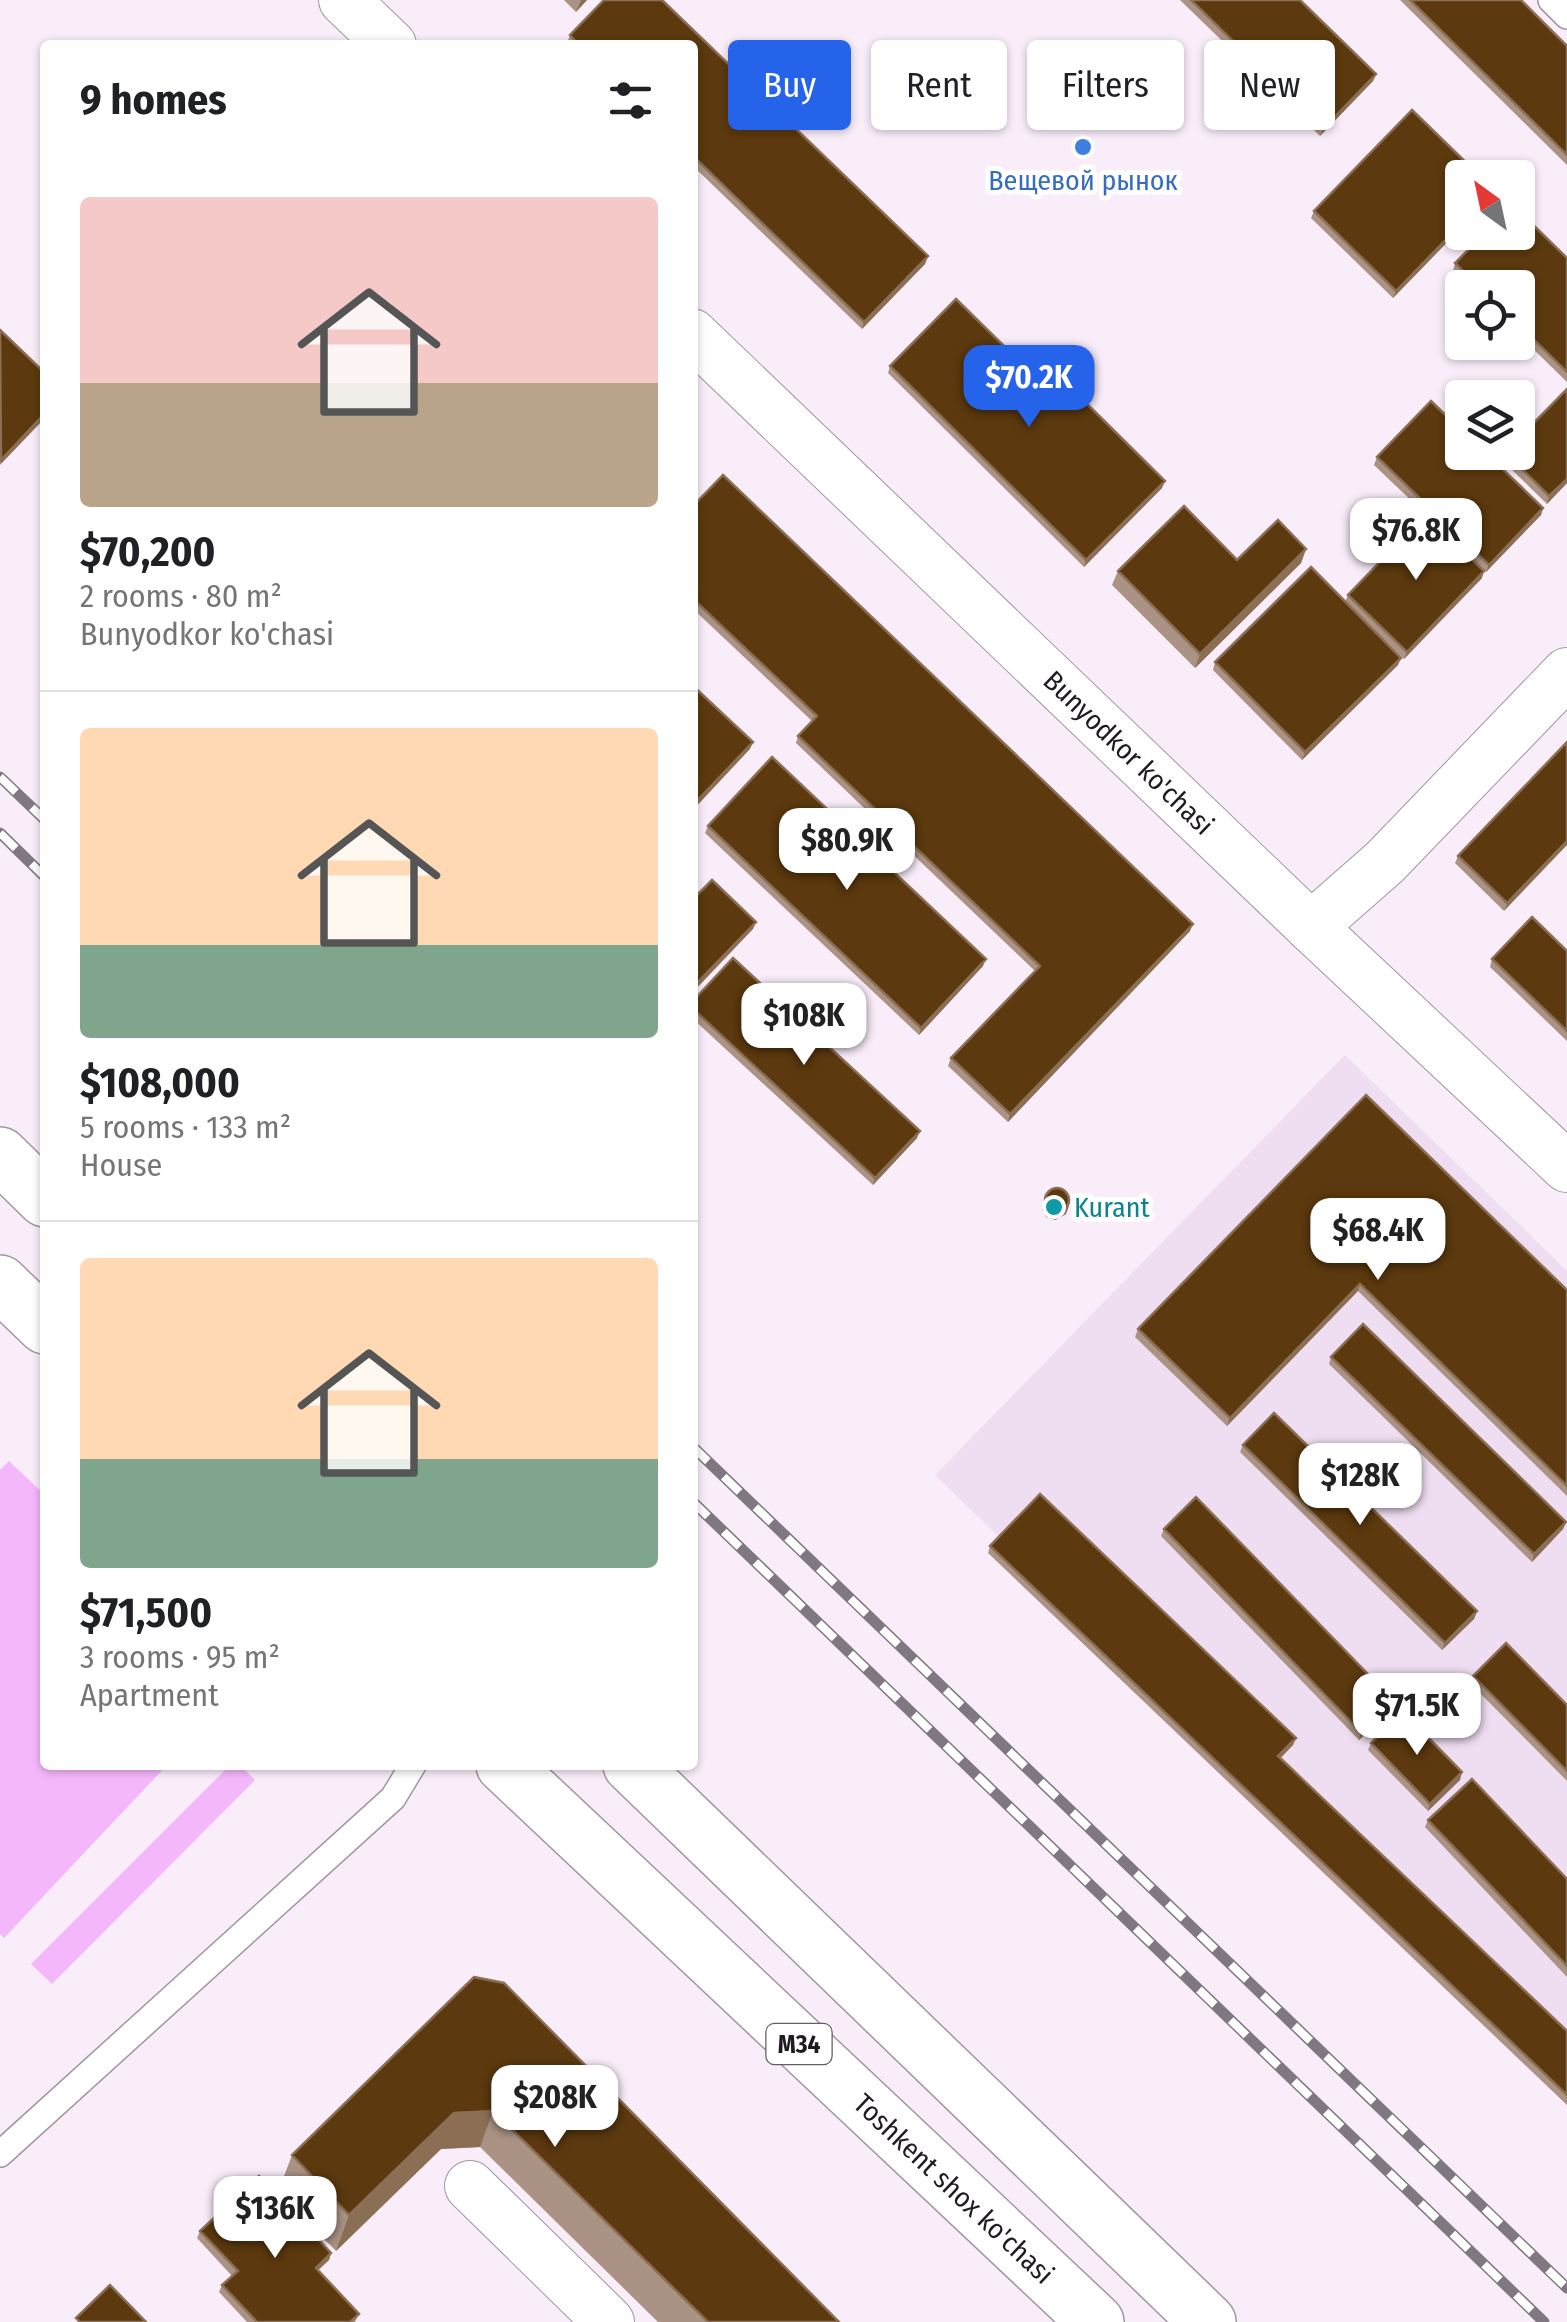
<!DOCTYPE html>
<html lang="en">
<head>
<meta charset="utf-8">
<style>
  body { margin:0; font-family:"Fira Sans Condensed",sans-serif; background:#f2f2f2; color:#202124; height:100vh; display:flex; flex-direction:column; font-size:38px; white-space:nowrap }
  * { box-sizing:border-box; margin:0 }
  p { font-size:32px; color:#757577 }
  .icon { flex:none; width:55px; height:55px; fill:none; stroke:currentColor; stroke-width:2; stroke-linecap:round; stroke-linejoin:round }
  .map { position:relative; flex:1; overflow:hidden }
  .details { position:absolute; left:40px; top:40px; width:658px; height:1730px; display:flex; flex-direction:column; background:#fff; border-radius:10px; box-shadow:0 2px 8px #0004 }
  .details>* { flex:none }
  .top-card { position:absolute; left:728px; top:40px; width:688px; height:90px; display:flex; gap:20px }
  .needle { width:65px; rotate:327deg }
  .fabs { position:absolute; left:1445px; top:160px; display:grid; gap:20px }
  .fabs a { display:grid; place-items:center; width:90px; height:90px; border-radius:10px; background:#fff; box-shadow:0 2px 8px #0004; font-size:50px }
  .price { position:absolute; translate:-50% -85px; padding:0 22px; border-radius:20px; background:#fff; color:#222; font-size:32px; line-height:65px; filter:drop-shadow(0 2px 5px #0008) }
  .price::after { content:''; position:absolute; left:50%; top:60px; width:30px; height:22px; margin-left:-15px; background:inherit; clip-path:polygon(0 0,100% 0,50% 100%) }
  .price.on { background:#2563eb; color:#fff }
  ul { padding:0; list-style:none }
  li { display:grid; align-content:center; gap:20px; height:530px; padding:0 40px }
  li+li { border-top:2px solid #e0e0e0 }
  li span { display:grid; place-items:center; height:310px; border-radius:10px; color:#555 }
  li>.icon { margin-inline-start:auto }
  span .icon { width:180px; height:180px; fill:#fffc; stroke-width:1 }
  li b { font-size:42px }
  h2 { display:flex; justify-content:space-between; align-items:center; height:120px; padding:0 40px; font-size:42px }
  .chip { padding:0 35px; border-radius:10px; background:#fff; box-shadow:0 2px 8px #0004; font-size:35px; line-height:90px }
  .chip.on { background:#2563eb; color:#fff }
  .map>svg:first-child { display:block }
  .built { fill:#efdef1 }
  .green { fill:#f5b7fc }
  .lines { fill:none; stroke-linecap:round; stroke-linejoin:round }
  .lane-casing { stroke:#a196a2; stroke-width:28 }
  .street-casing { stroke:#a196a2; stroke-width:52 }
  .highway-casing { stroke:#a196a2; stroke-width:58 }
  .lane { stroke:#fff; stroke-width:25 }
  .street { stroke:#fff; stroke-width:50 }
  .highway { stroke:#fff; stroke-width:55 }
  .rail-casing { stroke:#807881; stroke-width:11 }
  .rail { stroke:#fff; stroke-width:8; stroke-dasharray:22; stroke-linecap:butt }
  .wall { fill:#aa9384 }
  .shaded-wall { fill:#8b6f55 }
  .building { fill:#5c390e; stroke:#8b6f55; stroke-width:2.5 }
  .shop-dot { fill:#3f7fe0; stroke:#fff; stroke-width:4 }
  .culture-dot { fill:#0f9aa8; stroke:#fff; stroke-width:4 }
  .labels { text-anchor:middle; stroke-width:10; stroke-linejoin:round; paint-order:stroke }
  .shield { fill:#fff; stroke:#625f63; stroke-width:2.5 }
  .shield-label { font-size:25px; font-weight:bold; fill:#1f1b20 }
  .shop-label { font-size:28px; fill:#366cbe; stroke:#fff }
  .street-label { font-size:28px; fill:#1f1b20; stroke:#fff }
  .culture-label { font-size:28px; fill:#0d838f; stroke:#fff; text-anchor:start }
</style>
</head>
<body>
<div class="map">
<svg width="1567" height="2322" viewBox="0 0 1567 2322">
  <rect width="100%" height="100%" fill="#f9edfa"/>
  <path class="built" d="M 1345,1055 L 1567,1271 L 1567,2088 L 935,1475 Z"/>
  <path class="green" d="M 9,1461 L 45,1495 L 45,1765 L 167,1765 L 4,1938 L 0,1934 L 0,1470 Z
    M 230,1765 L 240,1765 L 255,1780 L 52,1984 L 31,1964 Z"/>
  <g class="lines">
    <g class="lane-casing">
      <path id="lane" d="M 1551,0 L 1567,16
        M 0,2154 L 393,1798 L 413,1765"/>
    </g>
    <g class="street-casing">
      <g id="street">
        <path d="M 344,0 L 391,45"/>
        <path id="s1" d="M 692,334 L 1311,927 L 1567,1167"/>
        <path d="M 1311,927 L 1385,862 L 1567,673"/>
        <path d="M 470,2186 L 609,2322"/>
      </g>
    </g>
    <g class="highway-casing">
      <g id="highway">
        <path d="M 0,1155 L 45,1199"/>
        <path d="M 0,1283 L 45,1326"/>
        <path id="s2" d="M 504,1765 L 1096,2322"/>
        <path d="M 631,1765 L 1208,2322"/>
      </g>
    </g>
    <use href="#lane" class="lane"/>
    <use href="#street" class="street"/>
    <use href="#highway" class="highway"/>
    <g class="rail-casing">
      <path id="rail" d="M 0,777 L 45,820
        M 0,833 L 45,877
        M 692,1446 L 1567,2288
        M 692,1501 L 1544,2322"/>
    </g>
    <use href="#rail" class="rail"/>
  </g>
  <path class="wall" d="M 564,0 L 587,0 L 576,12 Z
    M 604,0 L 662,0 L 928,256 L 925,264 L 862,329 L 692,165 L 692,45 L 569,45 L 567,43 L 570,35 Z
    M 1180,0 L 1300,0 L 1376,74 L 1373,81 L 1320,136 Z
    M 1400,0 L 1521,0 L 1567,46 L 1567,165 Z
    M 1462,178 L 1462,227 L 1393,298 L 1311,218 L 1314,211 Z
    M 1567,258 L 1567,382 L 1518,334 L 1518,288 L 1470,288 L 1453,271 L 1455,263 Z
    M 890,366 L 1058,399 L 1162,488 L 1084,567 L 888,373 Z
    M 1504,452 L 1567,483 L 1547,504 L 1502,460 Z
    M 1377,457 L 1543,508 L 1541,515 L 1486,572 L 1374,465 Z
    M 692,507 L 1190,931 L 1008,1122 L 948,1066 L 951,1058 L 1035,971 L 796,743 L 798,736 L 812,721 L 692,608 Z
    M 1306,549 L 1301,563 L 1195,668 L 1112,585 L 1118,571 L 1237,560 Z
    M 1482,578 L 1404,659 L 1371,627 L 1398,665 L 1302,760 L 1213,670 L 1215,662 L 1345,602 L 1348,595 Z
    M 1567,742 L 1504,911 L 1455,863 L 1458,856 Z
    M 708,826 L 983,966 L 919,1035 L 705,833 Z
    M 1567,951 L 1567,1041 L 1490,967 L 1492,959 Z
    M 692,1002 L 917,1138 L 873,1185 L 692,1018 Z
    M 1366,1095 L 1567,1290 L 1567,1496 L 1358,1291 L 1227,1426 L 1135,1337 L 1138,1329 Z
    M 1045,1194 L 1066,1214 L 1055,1220 L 1046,1217 L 1042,1210 Z
    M 1331,1357 L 1566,1522 L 1563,1529 L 1532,1562 L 1329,1364 Z
    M 1243,1445 L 1477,1611 L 1474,1619 L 1442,1650 L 1240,1452 Z
    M 1164,1529 L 1394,1701 L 1391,1709 L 1359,1740 L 1161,1536 Z
    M 990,1546 L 1296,1738 L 1293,1745 L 1281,1758 L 1567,2031 L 1567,2105 L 988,1553 Z
    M 1473,1676 L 1567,1705 L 1567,1781 L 1470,1683 Z
    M 1371,1743 L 1460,1780 L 1428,1811 L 1368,1750 Z
    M 1428,1820 L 1567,1879 L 1567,1977 L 1425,1827 Z
    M 474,1977 L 839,2322 L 658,2322 L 480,2147 L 441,2149 L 336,2251 L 278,2192 L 292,2155 Z
    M 200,2231 L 331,2253 L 329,2260 L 318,2270 L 359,2314 L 355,2322 L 247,2322 L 219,2292 L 222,2285 L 232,2276 L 197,2238 Z"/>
  <path class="shaded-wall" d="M 581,0 L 587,0 L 576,12 Z
    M 1376,74 L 1373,81 L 1320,136 L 1323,129 Z
    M 1462,223 L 1462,227 L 1393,298 L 1396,291 Z
    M 928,256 L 925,264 L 862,329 L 864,322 Z
    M 45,413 L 45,418 L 0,465 L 1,460 Z
    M 1567,479 L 1567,483 L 1547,504 L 1549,496 Z
    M 1165,481 L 1162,488 L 1084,567 L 1086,560 Z
    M 1543,508 L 1541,515 L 1486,572 L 1489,565 Z
    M 1306,549 L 1301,563 L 1195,668 L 1200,654 Z
    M 1484,571 L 1482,578 L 1404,659 L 1407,652 Z
    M 1401,658 L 1398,665 L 1302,760 L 1305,752 Z
    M 753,742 L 750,749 L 692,811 L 692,806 Z
    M 1567,841 L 1567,845 L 1504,911 L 1507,903 Z
    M 756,922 L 753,929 L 692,993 L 692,988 Z
    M 1193,924 L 1190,931 L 1008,1122 L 1010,1114 Z
    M 986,959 L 983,966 L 919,1035 L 921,1028 Z
    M 920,1131 L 917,1138 L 873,1185 L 875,1178 Z
    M 1069,1206 L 1066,1214 L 1055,1220 L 1057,1213 Z
    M 1360,1284 L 1358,1291 L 1227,1426 L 1230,1418 Z
    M 1566,1522 L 1563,1529 L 1532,1562 L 1534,1554 Z
    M 1477,1611 L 1474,1619 L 1442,1650 L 1445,1643 Z
    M 1394,1701 L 1391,1709 L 1359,1740 L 1361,1732 Z
    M 1296,1738 L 1293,1745 L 1275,1763 L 1278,1756 Z
    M 1462,1772 L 1460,1780 L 1428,1811 L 1430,1804 Z
    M 493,2111 L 480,2147 L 441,2149 L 336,2251 L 349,2215 L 454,2113 Z
    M 331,2253 L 329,2260 L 313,2275 L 316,2268 Z"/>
  <path class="building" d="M 604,0 L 662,0 L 928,256 L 864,322 L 692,155 L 692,45 L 579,45 L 570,35 Z
    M 1191,0 L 1300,0 L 1376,74 L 1323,129 Z
    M 1410,0 L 1521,0 L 1567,46 L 1567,155 Z
    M 1412,110 L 1482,178 L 1462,178 L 1462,223 L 1396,291 L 1314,211 Z
    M 1518,210 L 1567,258 L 1567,372 L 1518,324 L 1518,288 L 1480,288 L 1455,263 L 1486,232 L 1518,232 Z
    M 956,299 L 1058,399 L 1070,387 L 1165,481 L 1086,560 L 890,366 Z
    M 0,330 L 45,373 L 45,413 L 1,460 Z
    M 1567,389 L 1567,479 L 1549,496 L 1505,452 L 1518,452 L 1518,439 Z
    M 1431,401 L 1462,431 L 1462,452 L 1485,452 L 1543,508 L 1489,565 L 1377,457 Z
    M 723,475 L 1193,924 L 1010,1114 L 951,1058 L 1040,966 L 798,736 L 817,716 L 692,598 L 692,507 Z
    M 1184,506 L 1237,560 L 1278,520 L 1306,549 L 1200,654 L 1118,571 Z
    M 1426,514 L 1484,571 L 1407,652 L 1348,595 Z
    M 1311,567 L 1401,658 L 1305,752 L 1215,662 Z
    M 692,685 L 753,742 L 692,806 Z
    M 1567,742 L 1567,841 L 1507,903 L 1458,856 Z
    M 772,757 L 986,959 L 921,1028 L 708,826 Z
    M 712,880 L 756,922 L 692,988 L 692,900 Z
    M 1532,917 L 1567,951 L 1567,1031 L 1492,959 Z
    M 733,958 L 920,1131 L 875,1178 L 692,1008 L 692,1002 Z
    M 1366,1095 L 1567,1290 L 1567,1486 L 1360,1284 L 1230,1418 L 1138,1329 Z
    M1045 1200a12 12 0 1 1 24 0a12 12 0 1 1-24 0Z
    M 1363,1324 L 1566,1522 L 1534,1554 L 1331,1357 Z
    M 1274,1413 L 1477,1611 L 1445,1643 L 1243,1445 Z
    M 1040,1494 L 1296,1738 L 1278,1756 L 1567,2031 L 1567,2095 L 990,1546 Z
    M 1196,1497 L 1394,1701 L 1361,1732 L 1164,1529 Z
    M 1506,1643 L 1567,1705 L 1567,1771 L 1473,1676 Z
    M 1403,1712 L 1462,1772 L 1430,1804 L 1371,1743 Z
    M 1472,1779 L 1567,1879 L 1567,1966 L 1428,1820 Z
    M 474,1977 L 504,1983 L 839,2322 L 708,2322 L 493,2111 L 454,2113 L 349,2215 L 292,2155 Z
    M 259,2176 L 331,2253 L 316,2268 L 359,2314 L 350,2322 L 257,2322 L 222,2285 L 238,2271 L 200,2231 Z
    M 110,2285 L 146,2322 L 80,2322 L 76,2318 Z"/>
  <circle class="shop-dot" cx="1083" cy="147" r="10"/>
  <circle class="culture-dot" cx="1054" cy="1207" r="10"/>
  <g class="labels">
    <rect class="shield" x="766.5" y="2024" width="65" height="40" rx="8"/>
    <g class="shield-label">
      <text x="799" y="2053">M34</text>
    </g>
    <g class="shop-label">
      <text x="1083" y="190">Вещевой рынок</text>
    </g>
    <g class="street-label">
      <text dy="10" stroke="none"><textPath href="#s1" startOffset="605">Bunyodkor ko'chasi</textPath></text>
      <text dy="10" stroke="none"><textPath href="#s2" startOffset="618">Toshkent shox ko'chasi</textPath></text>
    </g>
    <g class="culture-label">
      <text x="1074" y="1217">Kurant</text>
    </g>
  </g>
</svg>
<div class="fabs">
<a><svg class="needle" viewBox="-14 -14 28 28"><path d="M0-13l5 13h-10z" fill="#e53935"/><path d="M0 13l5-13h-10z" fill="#757577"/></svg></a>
<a><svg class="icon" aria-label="locate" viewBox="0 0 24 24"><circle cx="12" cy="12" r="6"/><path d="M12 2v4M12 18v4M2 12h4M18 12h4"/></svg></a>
<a><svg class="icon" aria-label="layers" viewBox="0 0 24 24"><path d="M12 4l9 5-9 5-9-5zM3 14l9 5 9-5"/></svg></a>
</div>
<b class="price on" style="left:1029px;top:430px">$70.2K</b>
<b class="price" style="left:1416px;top:583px">$76.8K</b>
<b class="price" style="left:847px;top:893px">$80.9K</b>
<b class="price" style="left:804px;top:1068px">$108K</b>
<b class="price" style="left:1378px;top:1283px">$68.4K</b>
<b class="price" style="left:1360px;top:1528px">$128K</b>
<b class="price" style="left:1417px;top:1758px">$71.5K</b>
<b class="price" style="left:555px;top:2150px">$208K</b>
<b class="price" style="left:275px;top:2261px">$136K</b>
<div class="top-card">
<a class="chip on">Buy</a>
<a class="chip">Rent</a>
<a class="chip">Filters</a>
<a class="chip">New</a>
</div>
<section class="details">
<h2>9 homes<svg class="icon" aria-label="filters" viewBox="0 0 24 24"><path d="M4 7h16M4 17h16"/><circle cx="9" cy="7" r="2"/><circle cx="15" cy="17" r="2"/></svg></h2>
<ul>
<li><span style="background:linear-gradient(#f6c9c9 60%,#b9a48a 0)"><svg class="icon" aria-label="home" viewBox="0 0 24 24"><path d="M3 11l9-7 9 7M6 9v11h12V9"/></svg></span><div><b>$70,200</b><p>2 rooms · 80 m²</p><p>Bunyodkor ko'chasi</p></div></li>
<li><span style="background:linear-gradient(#ffd9b3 70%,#7fa58c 0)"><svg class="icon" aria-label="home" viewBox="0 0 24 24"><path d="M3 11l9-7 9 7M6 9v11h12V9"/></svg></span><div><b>$108,000</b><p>5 rooms · 133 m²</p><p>House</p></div></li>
<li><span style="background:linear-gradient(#ffd9b3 65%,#7fa58c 0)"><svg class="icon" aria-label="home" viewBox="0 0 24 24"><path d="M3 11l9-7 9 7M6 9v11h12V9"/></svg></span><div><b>$71,500</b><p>3 rooms · 95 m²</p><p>Apartment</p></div></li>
</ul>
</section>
</div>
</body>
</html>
